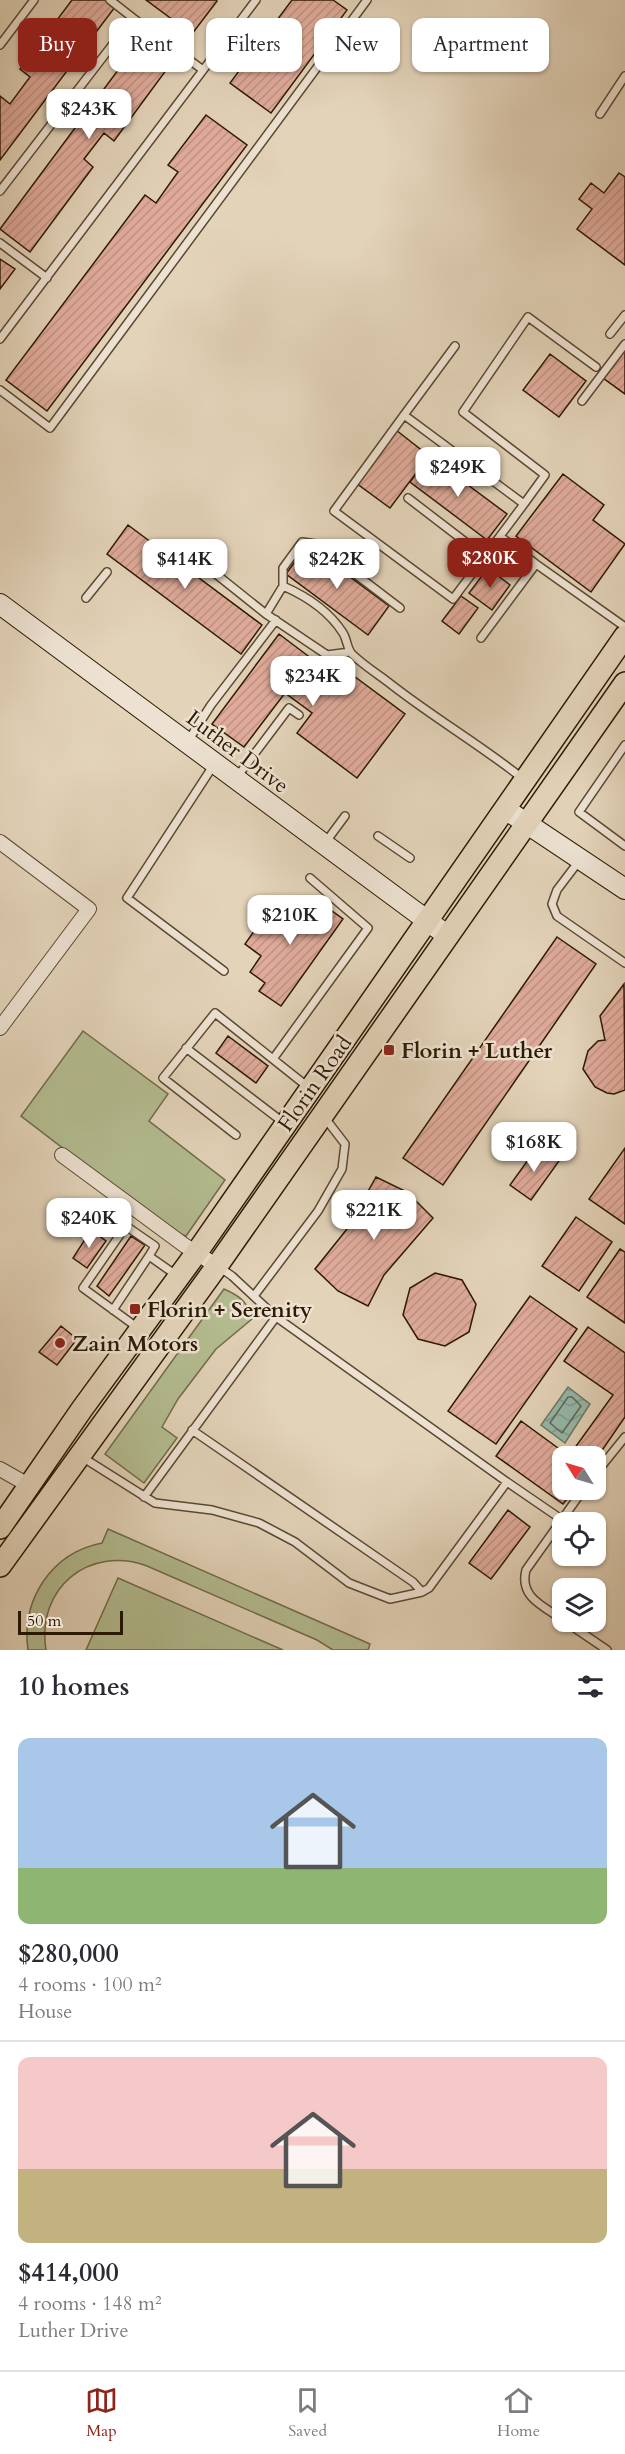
<!DOCTYPE html>
<html lang="en">
<head>
<meta charset="utf-8">
<style>
  body { margin:0; font-family:Cardo,serif; background:#f2f2f3; color:#2b2b33; height:100vh; display:flex; flex-direction:column; font-size:22px; white-space:nowrap }
  * { box-sizing:border-box; margin:0 }
  p { font-size:20px; color:#7c7c81 }
  .icon { flex:none; width:33px; height:33px; fill:none; stroke:currentColor; stroke-width:2; stroke-linecap:round; stroke-linejoin:round }
  .map { position:relative; height:1650px; overflow:hidden }
  .side { display:flex; flex-direction:column; background:#fff; flex:1 }
  .side>* { flex:none }
  .top-card { position:absolute; left:18px; top:18px; width:590px; height:54px; display:flex; gap:12px }
  .needle { width:39px; rotate:307deg }
  .buttons { position:absolute; left:552px; top:1446px; display:grid; gap:12px }
  .buttons a { display:grid; place-items:center; width:54px; height:54px; border-radius:12px; background:#fff; box-shadow:0 2px 4px #0004; font-size:30px }
  .scale { position:absolute; left:18px; bottom:15px; width:105px; box-sizing:border-box; padding-left:6px; border:3px solid #2c1a02; border-top:0; font-size:16px; line-height:21px; white-space:nowrap; color:#2c1a02; -webkit-text-stroke:4px #ede2d2; paint-order:stroke }
  .price { position:absolute; translate:-50% -51px; padding:0 14px; border-radius:12px; background:#fff; color:#222; font-size:20px; line-height:39px; filter:drop-shadow(0 2px 3px #0008) }
  .price::after { content:''; position:absolute; left:50%; top:36px; width:18px; height:14px; margin-left:-9px; background:inherit; clip-path:polygon(0 0,100% 0,50% 100%) }
  .price.active { background:#8f2418; color:#fff }
  ul { padding:0; list-style:none }
  li { display:grid; align-content:center; gap:12px; height:318px; padding:0 18px }
  li+li { border-top:2px solid #e1e1e2 }
  li span { display:grid; place-items:center; height:186px; border-radius:12px; color:#555 }
  li>.icon { margin-inline-start:auto }
  span .icon { width:108px; height:108px; fill:#fffc; stroke-width:1 }
  li b { font-size:26px }
  h2 { display:flex; justify-content:space-between; align-items:center; height:72px; padding:0 18px; font-size:26px }
  .chip { padding:0 21px; border-radius:12px; background:#fff; box-shadow:0 2px 4px #0004; font-size:21px; line-height:54px }
  .chip.active { background:#8f2418; color:#fff }
  .menu { display:flex; justify-content:space-around; align-items:center; height:84px; border-top:2px solid #e1e1e2; background:#fff; font-size:16px; color:#7c7c81 }
  .menu a { display:grid; justify-items:center; gap:3px }
  .menu .active { color:#8f2418 }
  .map>svg:first-child { display:block }
  .green { fill:#b3bc90; stroke:#706b49; stroke-width:1.5 }
  .water { fill:url(#water-waves); stroke:#6c7967; stroke-width:1.5 }
  .lines { fill:none; stroke-linecap:round; stroke-linejoin:round }
  .shore { stroke:#616a56; stroke-width:1.5 }
  .building { fill:url(#building-hatch); stroke:#2c1a02; stroke-width:1.5 }
  .lane-casing { stroke:#5a4830; stroke-width:10 }
  .street-casing { stroke:#5a4830; stroke-width:16 }
  .secondary-casing { stroke:#2c1a02; stroke-width:22 }
  .primary-casing { stroke:#2c1a02; stroke-width:24 }
  .lane { stroke:#ede2d2; stroke-width:7 }
  .street { stroke:#ede2d2; stroke-width:14 }
  .secondary { stroke:#ede2d2; stroke-width:20 }
  .primary { stroke:#e3d3b9; stroke-width:21 }
  .poi-dot { fill:#8f2418; stroke:#ede2d2; stroke-width:2 }
  .labels { text-anchor:middle; stroke-width:5; stroke-linejoin:round; paint-order:stroke }
  .street-label { font-size:22px; fill:#2c1a02; stroke:#ede2d2 }
  .poi-label { font-size:22px; font-weight:bold; fill:#2c1a02; stroke:#ede2d2; text-anchor:start }
</style>
</head>
<body>
<div class="map">
<svg width="625" height="1650" viewBox="0 0 625 1650">
  <defs>
    <pattern id="water-waves" width="16" height="10" patternUnits="userSpaceOnUse" patternTransform="scale(1.5)"><rect width="16" height="10" fill="#96b9ab"/><path d="M0 5q4-4 8 0t8 0" fill="none" stroke="#819e92"/></pattern>
    <pattern id="building-hatch" width="6" height="6" patternUnits="userSpaceOnUse" patternTransform="scale(1.5)"><rect width="6" height="6" fill="#e0ab9b"/><path d="M-1 1l2-2M0 6l6-6M5 7l2-2" fill="none" stroke="#c09384"/></pattern>
  </defs>
  <rect width="100%" height="100%" fill="#e3d3b9"/>
  <filter id="stains"><feTurbulence type="fractalNoise" baseFrequency=".00333" numOctaves="4"/><feColorMatrix values="0 0 0 0 .2 0 0 0 0 .09 0 0 0 0 .02 0 0 0 .5 -.17"/></filter>
  <radialGradient id="worn" r=".72"><stop offset=".6" stop-color="#630" stop-opacity="0"/><stop offset="1" stop-color="#630" stop-opacity=".3"/></radialGradient>
  <path class="green" d="M 83,1031 L 168,1094 L 149,1121 L 225,1180 L 186,1236 L 171,1231 L 21,1116 Z
    M 224,1289 C 240,1296 248,1302 252,1319 L 216,1349 L 178,1399 L 162,1427 L 177,1438 L 144,1483 L 105,1454 Z
    M 108,1529 L 370,1644 L 368,1650 L 333,1650 L 317,1640 L 147,1566 C 89,1545 36,1588 46,1650 L 28,1650 C 21,1600 51,1553 102,1543 Z
    M 118,1578 L 283,1650 L 86,1650 Z"/>
  <path class="water" d="M 568,1387 L 590,1404 L 565,1443 L 541,1425 Z"/>
  <g class="lines">
    <path class="shore" d="M 568,1397 L 572,1397 L 581,1406 L 562,1433 L 550,1423 Z"/>
  </g>
  <path class="building" d="M 72,0 L 105,0 L 115,7 L 0,160 L 0,96 L 10,104 L 30,77 L 20,69 Z
    M 146,0 L 216,0 L 217,1 L 192,34 Z
    M 292,0 L 333,0 L 347,10 L 271,113 L 230,83 Z
    M 147,31 L 178,54 L 114,141 L 104,133 L 84,159 L 93,167 L 30,252 L 0,229 Z
    M 206,115 L 247,145 L 47,411 L 6,380 L 145,195 L 156,203 L 178,172 L 168,165 Z
    M 619,173 L 625,177 L 625,265 L 577,229 L 592,209 L 579,199 L 591,183 L 604,193 Z
    M 0,259 L 15,269 L 0,289 Z
    M 625,349 L 625,394 L 603,378 Z
    M 550,354 L 586,381 L 559,417 L 523,390 Z
    M 396,430 L 429,456 L 390,508 L 356,483 Z
    M 429,456 L 507,514 L 487,540 L 410,482 Z
    M 563,474 L 604,505 L 593,520 L 625,544 L 591,592 L 516,536 Z
    M 128,525 L 262,625 L 241,654 L 107,554 Z
    M 307,545 L 389,606 L 368,635 L 286,574 Z
    M 488,568 L 510,585 L 492,610 L 469,593 Z
    M 461,596 L 478,608 L 459,634 L 442,621 Z
    M 279,634 L 336,677 L 343,668 L 405,714 L 357,778 L 297,733 L 312,713 L 285,693 L 244,747 L 212,724 Z
    M 301,898 L 317,909 L 321,903 L 343,919 L 281,1006 L 259,991 L 265,983 L 250,972 L 261,956 L 245,944 L 273,904 L 289,915 Z
    M 557,937 L 596,964 L 443,1185 L 403,1158 Z
    M 624,984 L 625,1090 L 614,1094 L 607,1093 L 595,1087 L 583,1069 L 588,1051 L 598,1041 L 605,1040 L 600,1016 Z
    M 228,1036 L 268,1066 L 256,1083 L 216,1053 Z
    M 538,1146 L 559,1161 L 531,1200 L 510,1185 Z
    M 625,1148 L 625,1224 L 589,1199 Z
    M 376,1177 L 407,1192 L 433,1218 L 384,1275 L 368,1306 L 338,1291 L 315,1269 L 347,1229 Z
    M 576,1217 L 612,1242 L 579,1291 L 542,1266 Z
    M 91,1230 L 106,1241 L 87,1268 L 73,1258 Z
    M 131,1236 L 145,1245 L 109,1296 L 97,1286 Z
    M 620,1249 L 625,1252 L 625,1323 L 587,1297 Z
    M 435,1273 L 462,1280 L 476,1304 L 469,1332 L 445,1346 L 418,1339 L 403,1315 L 410,1288 Z
    M 530,1296 L 577,1329 L 496,1444 L 448,1411 Z
    M 61,1326 L 77,1339 L 57,1365 L 39,1352 Z
    M 588,1327 L 625,1353 L 625,1417 L 596,1459 L 596,1456 L 562,1456 L 562,1490 L 574,1490 L 563,1504 L 496,1456 L 521,1421 L 569,1456 L 613,1395 L 564,1361 Z
    M 508,1510 L 530,1527 L 491,1579 L 469,1563 Z"/>
  <g class="lines">
    <g class="lane-casing">
      <path id="lane" d="M 133,18 L 203,70
        M 0,45 L 34,0
        M 600,114 L 625,76
        M 0,191 L 133,18 L 110,0
        M 0,243 L 47,278
        M 610,334 L 625,315
        M 0,339 L 256,0
        M 0,390 L 50,428 L 367,0
        M 582,401 L 625,344
        M 404,415 L 455,346
        M 408,498 L 485,557
        M 524,504 L 453,599 L 334,511 L 404,415 L 524,504 L 545,475 L 463,412 L 528,317 L 596,367
        M 182,547 L 266,614
        M 536,564 L 625,627
        M 283,586 L 283,568 L 302,542 L 316,544 L 400,608
        M 86,598 L 107,572
        M 481,638 L 536,564 L 501,537
        M 350,652 L 327,655 L 266,614 L 283,586 C 306,596 329,611 343,633 C 347,639 347,649 352,654 C 362,664 376,673 388,682 C 431,716 479,744 522,778
        M 188,741 L 211,705 L 276,620
        M 625,745 L 579,812 L 625,846
        M 213,766 L 127,898 L 224,971
        M 237,777 L 289,708 L 299,715
        M 378,836 L 410,858
        M 325,843 L 345,816
        M 579,861 L 557,890 L 552,904 L 557,916 L 625,963
        M 186,1048 L 284,1123
        M 273,1059 L 368,928 L 310,878
        M 236,1135 L 163,1078 L 215,1013 L 308,1087
        M 254,1296 L 318,1211 L 342,1169 L 345,1144 L 325,1118
        M 113,1310 L 149,1256
        M 138,1328 L 83,1288 L 126,1226 L 155,1246 L 149,1256 L 176,1275
        M 192,1430 L 413,1582 L 422,1592
        M 82,1457 L 155,1503 L 212,1510 L 259,1523 L 295,1542 L 349,1583 L 390,1599 L 422,1592 L 429,1588 L 507,1482 L 276,1317 L 232,1276 L 219,1267
        M 596,1473 L 625,1437
        M 507,1482 L 561,1519
        M 144,1497 L 276,1317
        M 562,1619 C 543,1606 519,1597 526,1570 L 583,1490
        M 566,1622 L 607,1650"/>
    </g>
    <g class="street-casing">
      <path id="street" d="M 0,842 L 89,909 L 0,1028
        M 62,1155 L 184,1245 L 217,1266
        M 0,1469 L 30,1486"/>
    </g>
    <g class="secondary-casing">
      <path id="secondary" d="M 0,604 L 448,936
        M 505,809 L 625,889"/>
    </g>
    <g class="primary-casing">
      <path id="primary" d="M 0,1528 L 82,1409 L 197,1252 L 625,636
        M 0,1566 L 217,1266 L 625,683"/>
    </g>
    <use href="#lane" class="lane"/>
    <use href="#street" class="street"/>
    <use href="#secondary" class="secondary"/>
    <use href="#primary" class="primary"/>
  </g>
  <g class="poi-dot">
    <rect x="383" y="1044" width="12" height="12" rx="3"/>
    <rect x="129" y="1303" width="12" height="12" rx="3"/>
    <circle cx="60" cy="1343" r="6"/>
  </g>
  <g class="labels">
    <g class="street-label">
      <text transform="translate(238 751) rotate(37)" y="8">Luther Drive</text>
      <text transform="translate(314 1083) rotate(-55)" y="8">Florin Road</text>
    </g>
    <g class="poi-label">
      <text x="401" y="1058">Florin + Luther</text>
      <text x="147" y="1317">Florin + Serenity</text>
      <text x="72" y="1351">Zain Motors</text>
    </g>
  </g>
  <rect width="100%" height="100%" filter="url(#stains)"/>
  <rect width="100%" height="100%" fill="url(#worn)"/>
</svg>
<div class="buttons">
<a><svg class="needle" viewBox="-14 -14 28 28"><path d="M0-13l5 13h-10z" fill="#e53935"/><path d="M0 13l5-13h-10z" fill="#7c7c81"/></svg></a>
<a><svg class="icon" aria-label="locate" viewBox="0 0 24 24"><circle cx="12" cy="12" r="6"/><path d="M12 2v4M12 18v4M2 12h4M18 12h4"/></svg></a>
<a><svg class="icon" aria-label="layers" viewBox="0 0 24 24"><path d="M12 4l9 5-9 5-9-5zM3 14l9 5 9-5"/></svg></a>
</div>
<div class="scale">50 m</div>
<b class="price" style="left:89px;top:140px">$243K</b>
<b class="price" style="left:458px;top:498px">$249K</b>
<b class="price active" style="left:490px;top:589px">$280K</b>
<b class="price" style="left:185px;top:590px">$414K</b>
<b class="price" style="left:337px;top:590px">$242K</b>
<b class="price" style="left:313px;top:707px">$234K</b>
<b class="price" style="left:290px;top:946px">$210K</b>
<b class="price" style="left:534px;top:1173px">$168K</b>
<b class="price" style="left:374px;top:1241px">$221K</b>
<b class="price" style="left:89px;top:1249px">$240K</b>
<div class="top-card">
<a class="chip active">Buy</a>
<a class="chip">Rent</a>
<a class="chip">Filters</a>
<a class="chip">New</a>
<a class="chip">Apartment</a>
</div>
</div>
<section class="side">
<h2>10 homes<svg class="icon" aria-label="filters" viewBox="0 0 24 24"><path d="M4 7h16M4 17h16"/><circle cx="9" cy="7" r="2"/><circle cx="15" cy="17" r="2"/></svg></h2>
<ul>
<li><span style="background:linear-gradient(#a9c7e8 70%,#8fb573 0)"><svg class="icon" aria-label="home" viewBox="0 0 24 24"><path d="M3 11l9-7 9 7M6 9v11h12V9"/></svg></span><div><b>$280,000</b><p>4 rooms · 100 m²</p><p>House</p></div></li>
<li><span style="background:linear-gradient(#f6c9c9 60%,#c2b280 0)"><svg class="icon" aria-label="home" viewBox="0 0 24 24"><path d="M3 11l9-7 9 7M6 9v11h12V9"/></svg></span><div><b>$414,000</b><p>4 rooms · 148 m²</p><p>Luther Drive</p></div></li>
</ul>
</section>
<nav class="menu">
<a class="active"><svg class="icon" aria-label="map" viewBox="0 0 24 24"><path d="M3 6l6-2 6 2 6-2v14l-6 2-6-2-6 2zM9 4v14M15 6v14"/></svg>Map</a>
<a><svg class="icon" aria-label="saved" viewBox="0 0 24 24"><path d="M7 4h10v16l-5-4-5 4z"/></svg>Saved</a>
<a><svg class="icon" aria-label="home" viewBox="0 0 24 24"><path d="M3 11l9-7 9 7M6 9v11h12V9"/></svg>Home</a>
</nav>
</body>
</html>
